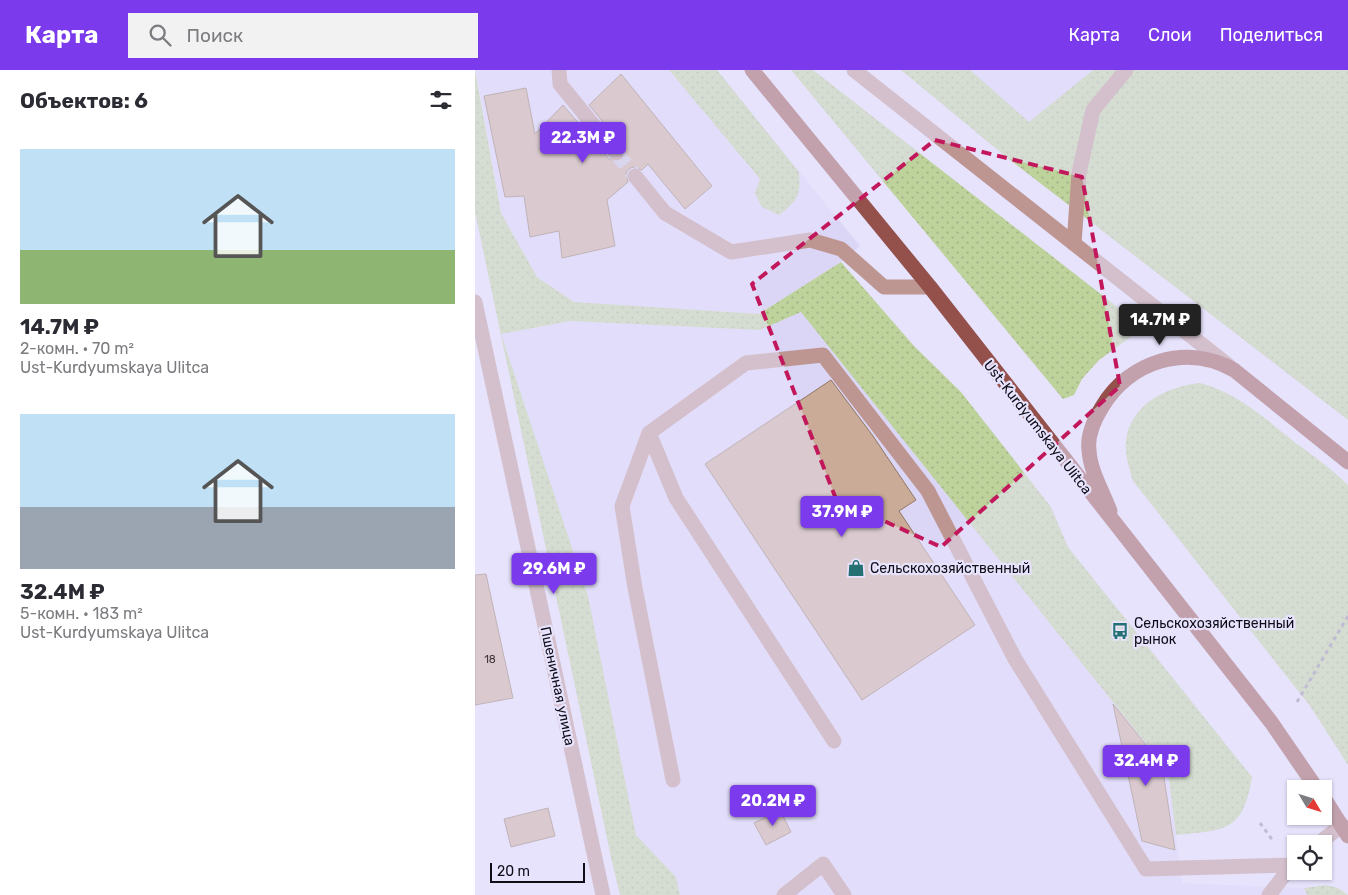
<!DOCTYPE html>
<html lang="ru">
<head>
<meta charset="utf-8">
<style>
  body { margin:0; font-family:Rubik,sans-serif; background:#f2f2f3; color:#2b2b33; height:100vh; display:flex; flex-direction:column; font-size:19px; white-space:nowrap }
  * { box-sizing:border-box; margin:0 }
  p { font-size:16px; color:#7c7c81 }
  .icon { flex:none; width:28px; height:28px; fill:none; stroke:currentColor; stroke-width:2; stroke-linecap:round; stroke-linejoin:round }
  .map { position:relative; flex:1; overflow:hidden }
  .details { display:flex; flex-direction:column; background:#fff; width:475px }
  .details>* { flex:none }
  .needle { width:32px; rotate:128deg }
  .tools { position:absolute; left:812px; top:710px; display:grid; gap:10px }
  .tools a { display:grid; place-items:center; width:45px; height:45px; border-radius:0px; background:#fff; box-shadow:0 1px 4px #0004; font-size:25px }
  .scale { position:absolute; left:15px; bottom:12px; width:95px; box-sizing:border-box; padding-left:5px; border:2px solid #0f0d18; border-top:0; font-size:14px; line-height:18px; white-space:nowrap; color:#0f0d18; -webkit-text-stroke:4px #e7e3fd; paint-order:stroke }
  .price { position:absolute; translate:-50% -42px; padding:0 11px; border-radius:5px; background:#7c3aed; color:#fff; font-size:16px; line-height:32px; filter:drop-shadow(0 1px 2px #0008) }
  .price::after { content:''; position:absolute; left:50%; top:30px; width:15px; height:11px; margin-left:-8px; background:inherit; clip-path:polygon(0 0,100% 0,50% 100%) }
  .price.selected { background:#222; color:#fff }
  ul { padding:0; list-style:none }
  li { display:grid; align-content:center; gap:10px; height:265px; padding:0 20px }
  li span { display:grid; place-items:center; height:155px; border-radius:0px; color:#555 }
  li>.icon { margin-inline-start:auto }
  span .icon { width:90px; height:90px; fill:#fffc; stroke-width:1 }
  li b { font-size:21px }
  h2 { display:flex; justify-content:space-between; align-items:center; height:60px; padding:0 20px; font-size:21px }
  header { display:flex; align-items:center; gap:30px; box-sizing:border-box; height:70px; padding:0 25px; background:#7c3aed; color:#fff }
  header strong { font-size:24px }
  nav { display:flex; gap:28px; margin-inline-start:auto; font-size:18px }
  .search { width:350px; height:45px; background:#f2f2f3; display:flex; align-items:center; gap:12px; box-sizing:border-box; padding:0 18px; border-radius:0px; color:#7c7c81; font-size:19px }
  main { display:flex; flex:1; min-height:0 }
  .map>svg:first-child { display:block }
  .built { fill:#dbd6f5 }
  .grass { fill:url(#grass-dots) }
  .building { fill:#c9ab97; stroke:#917663 }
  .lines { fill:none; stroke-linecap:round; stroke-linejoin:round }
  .minor-tunnel { stroke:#c7c3db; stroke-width:15; stroke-dasharray:15 8; stroke-linecap:butt }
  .path { stroke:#908da1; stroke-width:3; stroke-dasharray:4 4; stroke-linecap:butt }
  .minor { stroke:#bd9692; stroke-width:15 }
  .major { stroke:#94514c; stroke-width:15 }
  .marked { fill:none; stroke:#c2185b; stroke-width:4; stroke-dasharray:10 6; stroke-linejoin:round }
  .labels { text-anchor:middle; stroke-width:4.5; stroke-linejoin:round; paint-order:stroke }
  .number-label { font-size:11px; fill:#3e3438 }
  .street-label { font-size:14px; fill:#0f0d18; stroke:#e7e3fd }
  .poi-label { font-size:14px; fill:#0f0d18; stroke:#e7e3fd; text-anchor:start }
</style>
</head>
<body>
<header>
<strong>Карта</strong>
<div class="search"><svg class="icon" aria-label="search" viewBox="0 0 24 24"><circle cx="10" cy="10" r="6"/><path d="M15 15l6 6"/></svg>Поиск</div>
<nav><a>Карта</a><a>Слои</a><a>Поделиться</a></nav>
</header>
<main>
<section class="details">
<h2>Объектов: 6<svg class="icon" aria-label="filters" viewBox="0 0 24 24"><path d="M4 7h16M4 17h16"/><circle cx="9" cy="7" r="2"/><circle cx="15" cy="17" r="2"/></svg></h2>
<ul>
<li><span style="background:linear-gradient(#bfe0f5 65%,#8fb573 0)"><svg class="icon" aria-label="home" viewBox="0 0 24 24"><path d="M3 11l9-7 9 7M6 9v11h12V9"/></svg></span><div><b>14.7M ₽</b><p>2-комн. · 70 m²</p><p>Ust-Kurdyumskaya Ulitca</p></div></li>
<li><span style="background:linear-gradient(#bfe0f5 60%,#9aa5b1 0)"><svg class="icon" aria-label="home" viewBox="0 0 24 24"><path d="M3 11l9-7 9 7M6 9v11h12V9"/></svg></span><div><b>32.4M ₽</b><p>5-комн. · 183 m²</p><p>Ust-Kurdyumskaya Ulitca</p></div></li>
</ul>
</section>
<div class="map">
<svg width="873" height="825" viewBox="0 0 873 825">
  <defs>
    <pattern id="grass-dots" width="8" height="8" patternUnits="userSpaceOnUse" patternTransform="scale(1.25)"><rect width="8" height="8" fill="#bed29c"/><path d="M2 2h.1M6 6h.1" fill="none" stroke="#a2b386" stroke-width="1.8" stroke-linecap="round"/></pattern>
  </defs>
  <rect width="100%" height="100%" fill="#e7e3fd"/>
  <path class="built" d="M 1,0 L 242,0 L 385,176 L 366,192 L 284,244 L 99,232 L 62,207 L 26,143 Z
    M 495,0 L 618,0 L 554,53 Z
    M 326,242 L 693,701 L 707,813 L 829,818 L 832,825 L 205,825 L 201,807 L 161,765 L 113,526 L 26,264 L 95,251 L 285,260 Z"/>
  <path class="grass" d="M 0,0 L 26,143 L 62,207 L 99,232 L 284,244 L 366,192 L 439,276 L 486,322 L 576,437 L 593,477 L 777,707 C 768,762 751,760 701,765 L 693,701 L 326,242 L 285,260 L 95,251 L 26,264 L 113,526 L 161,765 L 201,807 L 205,825 L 145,825 L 137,792 L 0,142 Z
    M 194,0 L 242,0 L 324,102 C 326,126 322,131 304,145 L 287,137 L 280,123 L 285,109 Z
    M 316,0 L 338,0 L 659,250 L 662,258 L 660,264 L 624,290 L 607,309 L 599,325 L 588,329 Z
    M 426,0 L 495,0 L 554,52 L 618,0 L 873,0 L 873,350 L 530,86 Z
    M 725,313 C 763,323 792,350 822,374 C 840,387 857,399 873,415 L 873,695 L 835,636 L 658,411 C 654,397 648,381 652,365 C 659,332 695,316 725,313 Z
    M 851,815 L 863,818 L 873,825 L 832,825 L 829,818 Z"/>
  <path class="building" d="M 146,4 L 237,116 L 210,139 L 173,94 L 167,100 L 159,97 L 155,98 L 151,103 L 153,112 L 132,130 L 140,176 L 87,188 L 84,161 L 55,167 L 49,126 L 30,127 L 9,26 L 51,18 L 60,64 L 88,35 L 134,89 L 142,92 L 150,87 L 149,78 L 114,35 Z
    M 356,310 L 398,366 L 441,430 L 424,441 L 500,555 L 387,630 L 230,394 Z
    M 11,504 L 38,628 L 0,635 L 0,505 Z
    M 638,634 L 687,695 L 700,780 L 667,771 Z
    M 73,738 L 80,766 L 36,777 L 29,749 Z
    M 305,740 L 316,762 L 291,775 L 279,753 Z"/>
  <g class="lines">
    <path class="minor-tunnel" d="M 141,83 L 160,106"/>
    <path class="path" d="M 822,632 L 873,546
      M 785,753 L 798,771"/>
    <path class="minor" d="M 84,0 L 85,14 L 141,83
      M 379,0 L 754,296
      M 160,106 L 190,143 L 256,182 L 335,170 L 366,179 L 409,217 L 455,217
      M 599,174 L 604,103 L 618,40 L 651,0
      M 0,232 L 128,825
      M 174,363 L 201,428 L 359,671
      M 198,710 L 160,518 L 147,436 L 174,363 L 271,293 L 348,285 L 453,421 L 540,589 L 671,799 L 816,795
      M 843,774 L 867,755
      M 309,825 L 348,794 L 369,825
      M 794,825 L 821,790"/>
    <path class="major" d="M 277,0 L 455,217 L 796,652 L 842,719
      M 635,441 C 628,422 615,401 614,380 C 612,365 619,350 627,337 C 654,291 712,273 759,300 L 873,392
      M 849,728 L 873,766"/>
  </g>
  <path d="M0 0H873V825H0ZM 460,70 L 607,107 L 645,316 L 466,477 L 361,429 L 277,214 Z" fill="#e7e3fd" fill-opacity=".55" fill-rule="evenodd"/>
  <path class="marked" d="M 460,70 L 607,107 L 645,316 L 466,477 L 361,429 L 277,214 Z"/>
  <defs>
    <g id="shop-bare" transform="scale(1.35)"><path d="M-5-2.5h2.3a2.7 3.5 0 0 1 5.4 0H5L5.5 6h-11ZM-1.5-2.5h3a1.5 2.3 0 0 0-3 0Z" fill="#247073" stroke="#e7e3fd" stroke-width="2.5" paint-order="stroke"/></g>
    <g id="bus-bare" transform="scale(1.35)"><path d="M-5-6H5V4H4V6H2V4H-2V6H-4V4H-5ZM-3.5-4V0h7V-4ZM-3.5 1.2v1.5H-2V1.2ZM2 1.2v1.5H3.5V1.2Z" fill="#247073" stroke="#e7e3fd" stroke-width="2.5" paint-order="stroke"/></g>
  </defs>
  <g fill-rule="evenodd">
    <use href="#shop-bare" x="381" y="498"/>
    <use href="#bus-bare" x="645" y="561"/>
  </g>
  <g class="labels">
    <g class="number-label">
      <text x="15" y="593">18</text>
    </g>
    <g class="street-label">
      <text transform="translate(563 357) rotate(52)" y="5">Ust-Kurdyumskaya Ulitca</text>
      <text transform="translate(83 616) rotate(78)" y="5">Пшеничная улица</text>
    </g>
    <g class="poi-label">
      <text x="395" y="503">Сельскохозяйственный</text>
      <text x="659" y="558">Сельскохозяйственный<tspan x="659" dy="16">рынок</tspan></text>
    </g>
  </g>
</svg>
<div class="tools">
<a><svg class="needle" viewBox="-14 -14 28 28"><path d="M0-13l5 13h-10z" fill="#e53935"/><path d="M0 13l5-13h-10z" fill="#7c7c81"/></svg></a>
<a><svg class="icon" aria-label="locate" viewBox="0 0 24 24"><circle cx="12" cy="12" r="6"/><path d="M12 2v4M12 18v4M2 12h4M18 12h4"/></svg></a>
</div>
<div class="scale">20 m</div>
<b class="price" style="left:108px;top:94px">22.3M ₽</b>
<b class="price selected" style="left:685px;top:276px">14.7M ₽</b>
<b class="price" style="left:367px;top:468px">37.9M ₽</b>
<b class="price" style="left:79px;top:525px">29.6M ₽</b>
<b class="price" style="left:671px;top:717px">32.4M ₽</b>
<b class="price" style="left:298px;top:757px">20.2M ₽</b>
</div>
</main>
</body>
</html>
